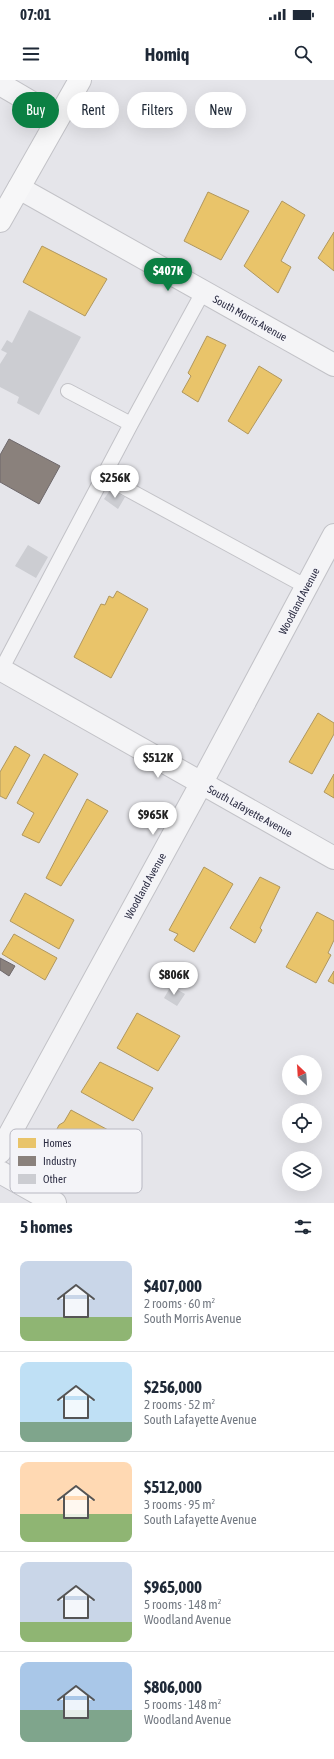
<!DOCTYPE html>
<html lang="en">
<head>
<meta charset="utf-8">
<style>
  body { margin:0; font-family:"Asap Condensed",sans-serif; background:#f6f6f7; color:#1f2937; height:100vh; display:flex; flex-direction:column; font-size:15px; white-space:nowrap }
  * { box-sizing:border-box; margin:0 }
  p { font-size:13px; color:#747a83 }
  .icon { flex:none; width:22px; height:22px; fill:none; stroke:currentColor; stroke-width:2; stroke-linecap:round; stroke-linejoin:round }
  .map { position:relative; height:1123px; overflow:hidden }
  .side { display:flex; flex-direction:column; background:#fff; flex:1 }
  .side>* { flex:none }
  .guide { position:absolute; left:12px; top:12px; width:310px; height:36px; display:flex; gap:8px }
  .needle { width:26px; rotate:335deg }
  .buttons { position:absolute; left:282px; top:975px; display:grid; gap:8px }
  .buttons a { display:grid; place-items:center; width:40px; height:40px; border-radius:50%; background:#fff; box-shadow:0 4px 16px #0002; font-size:20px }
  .price { position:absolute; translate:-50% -34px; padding:0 9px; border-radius:14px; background:#fff; color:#222; font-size:13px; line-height:26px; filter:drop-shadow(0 1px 2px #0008) }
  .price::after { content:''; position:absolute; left:50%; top:24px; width:12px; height:9px; margin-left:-6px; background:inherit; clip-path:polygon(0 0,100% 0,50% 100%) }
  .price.selected { background:#0b8043; color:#fff }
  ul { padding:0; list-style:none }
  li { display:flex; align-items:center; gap:12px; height:100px; padding:0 20px }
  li+li { border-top:1px solid #e0e1e3 }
  li span { display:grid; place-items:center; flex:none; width:112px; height:80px; border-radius:8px; color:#555 }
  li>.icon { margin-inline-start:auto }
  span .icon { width:48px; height:48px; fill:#fffc; stroke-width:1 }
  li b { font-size:17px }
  h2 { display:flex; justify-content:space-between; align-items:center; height:48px; padding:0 20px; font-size:17px }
  .tag { padding:0 14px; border-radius:18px; background:#fff; box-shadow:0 4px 16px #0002; font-size:14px; line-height:36px }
  .tag.selected { background:#0b8043; color:#fff }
  .status { display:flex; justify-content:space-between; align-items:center; height:28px; padding:0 20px; background:#fff; direction:ltr }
  .status svg { height:11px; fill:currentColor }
  header { display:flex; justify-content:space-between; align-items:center; height:52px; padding:0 20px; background:#fff; font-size:18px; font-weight:700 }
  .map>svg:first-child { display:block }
  .homes { fill:#e9c46a; stroke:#b0975e }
  .industry { fill:#8a817c; stroke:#6e686b }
  .building { fill:#cccdd2 }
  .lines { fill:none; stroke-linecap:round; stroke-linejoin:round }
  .lane-casing { stroke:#c2c2c7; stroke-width:16 }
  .street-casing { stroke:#c2c2c7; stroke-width:24 }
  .primary-casing { stroke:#c2c2c7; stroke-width:24 }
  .lane { stroke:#f4f4f6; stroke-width:14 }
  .street { stroke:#f4f4f6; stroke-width:22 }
  .primary { stroke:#f7f7f8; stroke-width:22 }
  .labels { text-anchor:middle; stroke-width:4; stroke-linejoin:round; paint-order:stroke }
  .street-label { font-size:11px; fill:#2c2d43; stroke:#f4f4f8 }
  .key { fill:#f4f4f8; stroke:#b8b8c2; stroke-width:1 }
  .key-label { font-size:11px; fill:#2c2d43 }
</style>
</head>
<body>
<div class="status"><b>07:01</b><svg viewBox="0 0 49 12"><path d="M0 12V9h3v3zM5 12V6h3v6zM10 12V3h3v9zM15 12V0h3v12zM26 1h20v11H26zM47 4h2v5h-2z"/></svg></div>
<header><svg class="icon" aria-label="menu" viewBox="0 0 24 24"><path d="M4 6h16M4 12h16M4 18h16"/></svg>Homiq<svg class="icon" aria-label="search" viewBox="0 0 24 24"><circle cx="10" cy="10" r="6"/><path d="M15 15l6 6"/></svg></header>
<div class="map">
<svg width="334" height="1123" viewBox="0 0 334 1123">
  <rect width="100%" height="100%" fill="#e5e5ea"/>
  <path class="homes" d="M 208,112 L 249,131 L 221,180 L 184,161 Z
    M 282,121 L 305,135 L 281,181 L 291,187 L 278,213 L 244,186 Z
    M 334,152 L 334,191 L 318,178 Z
    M 42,166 L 107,199 L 85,236 L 23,202 Z
    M 207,256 L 226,265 L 198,322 L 182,312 L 191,296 L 188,293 Z
    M 259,286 L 282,300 L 248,354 L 228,341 Z
    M 117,511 L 148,529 L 111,598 L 74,577 L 101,524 L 105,525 L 109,516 L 113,518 Z
    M 318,633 L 334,643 L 334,654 L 312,694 L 289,682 Z
    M 15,666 L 30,675 L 6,719 L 0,716 L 0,692 Z
    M 44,674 L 78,694 L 39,763 L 22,755 L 34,733 L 17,723 Z
    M 334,694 L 334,718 L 324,712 Z
    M 87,719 L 108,731 L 61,806 L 46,798 Z
    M 204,787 L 233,804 L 194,872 L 174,860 L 178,854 L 169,850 Z
    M 260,797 L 280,807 L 260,848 L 262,850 L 255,863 L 230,848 Z
    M 25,813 L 74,840 L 59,869 L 10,841 Z
    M 317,832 L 334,841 L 334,860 L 328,873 L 331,875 L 316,903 L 286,887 Z
    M 14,854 L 57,878 L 45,900 L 2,874 Z
    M 334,891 L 334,904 L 328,901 Z
    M 137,933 L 180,956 L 158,991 L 117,968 Z
    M 100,982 L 153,1008 L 133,1041 L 81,1012 Z
    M 71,1030 L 123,1058 L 103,1094 L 52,1066 L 57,1054 L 57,1049 L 59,1045 L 64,1042 Z"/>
  <path class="industry" d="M 9,359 L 60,386 L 39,424 L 0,402 L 0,375 Z
    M 0,878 L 15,886 L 9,896 L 0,890 Z"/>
  <path class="building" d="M 29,230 L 81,257 L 39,335 L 17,323 L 19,317 L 0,307 L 0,284 L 7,273 L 1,270 L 7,260 L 12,263 Z
    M 110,410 L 125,417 L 118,429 L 104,419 Z
    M 28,465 L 48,477 L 36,498 L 15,486 Z
    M 171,906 L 185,914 L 177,926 L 164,918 Z"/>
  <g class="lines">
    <g class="lane-casing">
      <path id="lane" d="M 68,311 L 131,344
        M 103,396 L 307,507
        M 0,592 L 131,344 L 203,212"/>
    </g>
    <g class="street-casing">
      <path id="street" d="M 0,4 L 58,38
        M 19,108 L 334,285
        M 0,589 L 334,778
        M 0,1072 L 201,704 L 334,455
        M 0,1092 L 55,1123"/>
    </g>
    <g class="primary-casing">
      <path id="primary" d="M 0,141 L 80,0"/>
    </g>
    <use href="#lane" class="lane"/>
    <use href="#street" class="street"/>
    <use href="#primary" class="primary"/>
  </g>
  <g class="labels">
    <g class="street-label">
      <text transform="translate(250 238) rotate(29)" y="4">South Morris Avenue</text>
      <text transform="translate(299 521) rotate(-62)" y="4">Woodland Avenue</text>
      <text transform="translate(250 731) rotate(29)" y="4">South Lafayette Avenue</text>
      <text transform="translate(145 806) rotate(-61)" y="4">Woodland Avenue</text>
    </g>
  </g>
  <rect x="10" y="1049" width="132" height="64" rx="6" class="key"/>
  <rect x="18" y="1058" width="18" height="10" fill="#e9c46a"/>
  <rect x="18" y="1076" width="18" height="10" fill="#8a817c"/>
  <rect x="18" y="1094" width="18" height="10" fill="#cccdd2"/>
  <g class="key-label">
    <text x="43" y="1067">Homes</text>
    <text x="43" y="1085">Industry</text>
    <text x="43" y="1103">Other</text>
  </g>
</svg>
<div class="buttons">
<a><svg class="needle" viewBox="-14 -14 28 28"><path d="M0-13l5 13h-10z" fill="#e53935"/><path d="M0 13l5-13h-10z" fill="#747a83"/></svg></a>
<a><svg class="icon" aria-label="locate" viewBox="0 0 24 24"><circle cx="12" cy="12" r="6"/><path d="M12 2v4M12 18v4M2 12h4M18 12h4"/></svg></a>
<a><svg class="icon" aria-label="layers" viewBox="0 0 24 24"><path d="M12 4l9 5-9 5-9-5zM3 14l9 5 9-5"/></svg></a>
</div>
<b class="price selected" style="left:168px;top:212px">$407K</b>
<b class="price" style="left:115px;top:419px">$256K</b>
<b class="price" style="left:158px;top:699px">$512K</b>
<b class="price" style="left:153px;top:756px">$965K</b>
<b class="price" style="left:174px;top:916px">$806K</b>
<div class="guide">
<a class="tag selected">Buy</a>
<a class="tag">Rent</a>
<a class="tag">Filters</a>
<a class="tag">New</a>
</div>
</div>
<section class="side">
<h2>5 homes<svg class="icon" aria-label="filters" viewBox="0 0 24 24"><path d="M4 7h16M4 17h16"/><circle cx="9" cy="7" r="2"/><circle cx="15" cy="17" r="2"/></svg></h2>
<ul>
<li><span style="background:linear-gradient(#c9d6e8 70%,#8fb573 0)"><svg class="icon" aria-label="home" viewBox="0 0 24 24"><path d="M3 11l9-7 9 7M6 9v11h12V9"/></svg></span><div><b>$407,000</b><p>2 rooms · 60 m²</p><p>South Morris Avenue</p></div></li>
<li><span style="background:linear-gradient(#bfe0f5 75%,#7fa58c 0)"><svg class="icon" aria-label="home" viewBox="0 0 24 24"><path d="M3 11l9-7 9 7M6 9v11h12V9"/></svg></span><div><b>$256,000</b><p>2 rooms · 52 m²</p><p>South Lafayette Avenue</p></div></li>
<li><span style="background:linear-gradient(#ffd9b3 65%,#8fb573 0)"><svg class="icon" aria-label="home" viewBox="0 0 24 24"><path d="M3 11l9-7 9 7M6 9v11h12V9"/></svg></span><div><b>$512,000</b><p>3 rooms · 95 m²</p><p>South Lafayette Avenue</p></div></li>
<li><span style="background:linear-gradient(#c9d6e8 75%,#8fb573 0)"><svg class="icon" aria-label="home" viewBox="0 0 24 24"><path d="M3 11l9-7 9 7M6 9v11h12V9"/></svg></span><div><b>$965,000</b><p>5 rooms · 148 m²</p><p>Woodland Avenue</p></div></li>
<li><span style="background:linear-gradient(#a9c7e8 60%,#7fa58c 0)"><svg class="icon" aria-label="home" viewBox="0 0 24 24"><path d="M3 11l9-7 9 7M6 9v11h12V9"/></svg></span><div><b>$806,000</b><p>5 rooms · 148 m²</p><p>Woodland Avenue</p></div></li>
</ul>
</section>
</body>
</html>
